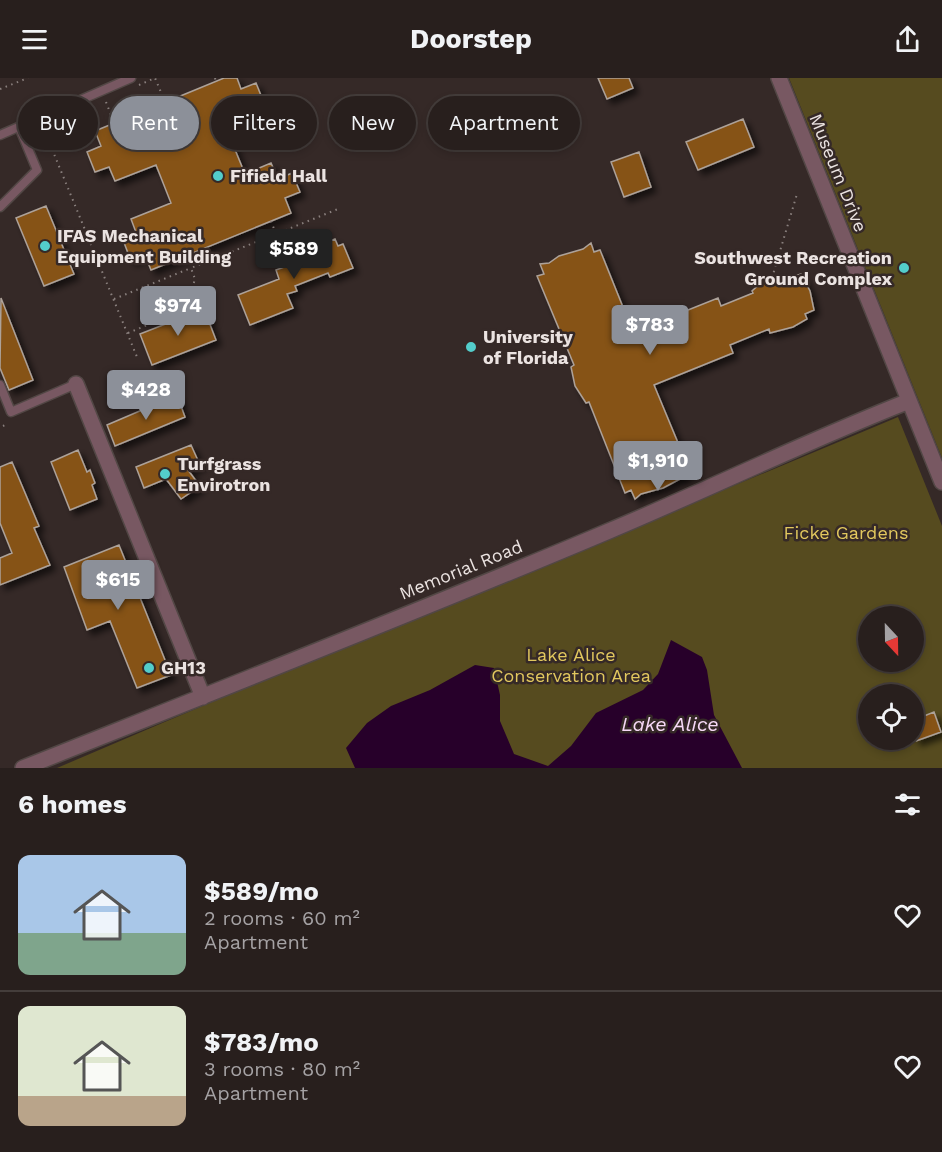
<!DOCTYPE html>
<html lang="en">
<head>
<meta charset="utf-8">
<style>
  body { margin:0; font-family:"Work Sans",sans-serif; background:#342c2a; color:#f1f3f6; height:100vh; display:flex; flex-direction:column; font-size:22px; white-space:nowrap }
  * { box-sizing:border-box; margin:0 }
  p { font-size:20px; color:#a5a2a4 }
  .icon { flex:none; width:33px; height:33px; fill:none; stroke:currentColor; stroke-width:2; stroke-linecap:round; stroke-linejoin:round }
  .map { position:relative; height:690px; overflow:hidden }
  .panel { display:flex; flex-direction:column; background:#281f1d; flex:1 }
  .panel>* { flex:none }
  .banner { position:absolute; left:18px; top:18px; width:600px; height:54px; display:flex; gap:12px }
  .needle { width:39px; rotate:158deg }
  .controls { position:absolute; left:858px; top:528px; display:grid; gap:12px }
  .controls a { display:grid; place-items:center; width:66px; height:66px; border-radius:50%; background:#281f1d; box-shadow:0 3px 9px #0003,0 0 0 2px #443d3b; font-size:30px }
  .price { position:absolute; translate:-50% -51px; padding:0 14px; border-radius:6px; background:#8c9099; color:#fff; font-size:20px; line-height:39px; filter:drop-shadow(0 2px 3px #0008) }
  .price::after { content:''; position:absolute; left:50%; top:36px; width:18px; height:14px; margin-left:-9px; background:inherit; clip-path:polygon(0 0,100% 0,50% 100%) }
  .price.current { background:#222; color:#fff }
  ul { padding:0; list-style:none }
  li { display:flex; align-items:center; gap:18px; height:150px; padding:0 18px }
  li+li { border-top:2px solid #443d3b }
  li span { display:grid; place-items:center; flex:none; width:168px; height:120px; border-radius:12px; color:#555 }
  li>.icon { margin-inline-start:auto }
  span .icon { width:72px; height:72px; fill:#fffc; stroke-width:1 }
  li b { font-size:26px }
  h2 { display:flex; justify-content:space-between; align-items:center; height:72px; padding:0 18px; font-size:26px }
  .tag { padding:0 21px; border-radius:27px; background:#281f1d; box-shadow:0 3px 9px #0003,0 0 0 2px #443d3b; font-size:21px; line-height:54px }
  .tag.current { background:#8c9099; color:#fff }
  header { display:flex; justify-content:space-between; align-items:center; height:78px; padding:0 18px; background:#281f1d; font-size:27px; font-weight:700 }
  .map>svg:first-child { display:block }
  .green { fill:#564b1f; fill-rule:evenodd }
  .water { fill:#27002a }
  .building { fill:#865218; stroke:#ada299; stroke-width:1.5; filter:url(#shadow) }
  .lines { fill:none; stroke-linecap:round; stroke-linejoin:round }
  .lane-casing { stroke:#524745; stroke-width:11 }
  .street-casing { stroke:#524745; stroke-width:18 }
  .path { stroke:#8a807e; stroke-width:2; stroke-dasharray:1.5 4.5; stroke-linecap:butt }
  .lane { stroke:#785862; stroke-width:8 }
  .street { stroke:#785862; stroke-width:15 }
  .poi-dot { fill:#53cdcb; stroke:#352927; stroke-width:2 }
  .labels { text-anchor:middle; stroke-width:5; stroke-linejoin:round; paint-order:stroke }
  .street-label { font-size:18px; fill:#ebe3e1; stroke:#352927 }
  .poi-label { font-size:18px; font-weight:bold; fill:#ebe3e1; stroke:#352927; text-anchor:start }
  .park-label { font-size:18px; fill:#e2c85e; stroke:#352927 }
  .water-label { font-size:20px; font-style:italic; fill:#f7d9f7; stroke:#352927 }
</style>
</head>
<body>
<header><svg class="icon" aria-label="menu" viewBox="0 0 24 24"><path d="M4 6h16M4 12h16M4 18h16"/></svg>Doorstep<svg class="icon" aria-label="share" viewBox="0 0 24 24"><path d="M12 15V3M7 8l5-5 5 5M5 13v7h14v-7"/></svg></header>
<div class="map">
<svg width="942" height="690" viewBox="0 0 942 690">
  <defs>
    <filter id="shadow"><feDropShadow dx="5" dy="5" stdDeviation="3" flood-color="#0009"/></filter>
  </defs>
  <rect width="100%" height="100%" fill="#352927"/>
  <path class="green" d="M 789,0 L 942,0 L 942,380 Z
    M 898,339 L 942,448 L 942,690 L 57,690 C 336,570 618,457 898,339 ZM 868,538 L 914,538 L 914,584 L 868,584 ZM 868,616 L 914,616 L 914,662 L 868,662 Z"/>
  <path class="water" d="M 671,562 L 702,579 L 707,592 L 714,637 L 742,690 L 355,690 L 346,670 L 367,645 L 391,628 L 430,612 L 475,587 L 494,590 L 500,617 L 500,643 L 514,676 L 548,688 L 571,668 L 596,635 L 643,612 L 658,596 Z"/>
  <path class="building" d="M 224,0 L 237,0 L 241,11 L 256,5 L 264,25 L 249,31 L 255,46 L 229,57 L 245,96 L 271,85 L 278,101 L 292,95 L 300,114 L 285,120 L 291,135 L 151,192 L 145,177 L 131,183 L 123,162 L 137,157 L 131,141 L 171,125 L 156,87 L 115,103 L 109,89 L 95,94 L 87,74 L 101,68 L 95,53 L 151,30 L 154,37 L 181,26 L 178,19 Z
    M 598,0 L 629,0 L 633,10 L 607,21 Z
    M 743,41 L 754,69 L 698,92 L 686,64 Z
    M 639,74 L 651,109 L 624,119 L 611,84 Z
    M 46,128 L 74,196 L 44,208 L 16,140 Z
    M 335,161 L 338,168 L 343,166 L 353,190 L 330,199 L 328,195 L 295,208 L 297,213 L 287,216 L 293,230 L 250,247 L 238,217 L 279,201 L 276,192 L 287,188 L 284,181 Z
    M 591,165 L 594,174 L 600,172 L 633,254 L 718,220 L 721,228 L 753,215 L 752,213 L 761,205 L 779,198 L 785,198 L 790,200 L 801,196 L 810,213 L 814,232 L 805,236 L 807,241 L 793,249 L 770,255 L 769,251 L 730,267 L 733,275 L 654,307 L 688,389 L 682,392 L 686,400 L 680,401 L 663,410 L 641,416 L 635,421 L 631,412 L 625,415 L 589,324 L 586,325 L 575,308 L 571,289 L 574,287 L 537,198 L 544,196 L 540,186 L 549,185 L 559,178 L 583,171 Z
    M 1,220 L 33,302 L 9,312 L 0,290 Z
    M 204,231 L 216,262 L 152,287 L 140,256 Z
    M 177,317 L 185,339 L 115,368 L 107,347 Z
    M 191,367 L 200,387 L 188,392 L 200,408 L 181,421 L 166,401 L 144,410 L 136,389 Z
    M 78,372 L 87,394 L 90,392 L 95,405 L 92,407 L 97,421 L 70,432 L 51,384 Z
    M 12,384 L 39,448 L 34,450 L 50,487 L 0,507 L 0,480 L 12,475 L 0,445 L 0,389 Z
    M 119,467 L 171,597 L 137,610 L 110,543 L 87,552 L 64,489 Z
    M 934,634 L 941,654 L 916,663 L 914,656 L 914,642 Z"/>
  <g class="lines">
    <g class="lane-casing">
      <path id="lane" d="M 0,57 L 131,0
        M 0,129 L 37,92 L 19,49
        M 0,307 L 11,334 L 76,306"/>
    </g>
    <g class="street-casing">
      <path id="street" d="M 779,0 L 942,404
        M 76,306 L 203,619
        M 23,690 C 219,612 415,535 609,453 C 709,411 807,363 909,323"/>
    </g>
    <path class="path" d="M 215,0 L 216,4
      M 139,7 L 155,0 L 168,31
      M 0,11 L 28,0
      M 106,24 L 114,45
      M 43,49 L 137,279
      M 271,143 L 276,156 L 338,131
      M 772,200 L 797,116
      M 114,221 L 191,190
      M 128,255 L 186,231 L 195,201 L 191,190 L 276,156
      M 3,348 L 7,346"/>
    <use href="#lane" class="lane"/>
    <use href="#street" class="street"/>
  </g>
  <g class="poi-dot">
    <circle cx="218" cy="98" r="6"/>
    <circle cx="45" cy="168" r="6"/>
    <circle cx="904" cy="190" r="6"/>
    <circle cx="471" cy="269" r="6"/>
    <circle cx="165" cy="396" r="6"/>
    <circle cx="149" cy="590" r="6"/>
  </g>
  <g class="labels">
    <g class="street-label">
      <text transform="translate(838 95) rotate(68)" y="6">Museum Drive</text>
      <text transform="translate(461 492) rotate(-22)" y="6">Memorial Road</text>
    </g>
    <g class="poi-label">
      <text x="230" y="104">Fifield Hall</text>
      <text x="57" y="164">IFAS Mechanical<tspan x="57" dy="21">Equipment Building</tspan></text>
      <text x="892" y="186" text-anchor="end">Southwest Recreation<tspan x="892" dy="21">Ground Complex</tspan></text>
      <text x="483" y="265">University<tspan x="483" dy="21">of Florida</tspan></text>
      <text x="177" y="392">Turfgrass<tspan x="177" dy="21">Envirotron</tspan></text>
      <text x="161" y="596">GH13</text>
    </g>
    <g class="park-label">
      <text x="846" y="461">Ficke Gardens</text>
      <text x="571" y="583">Lake Alice<tspan x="571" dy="21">Conservation Area</tspan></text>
    </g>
    <g class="water-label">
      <text x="670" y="653">Lake Alice</text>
    </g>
  </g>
</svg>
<div class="controls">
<a><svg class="needle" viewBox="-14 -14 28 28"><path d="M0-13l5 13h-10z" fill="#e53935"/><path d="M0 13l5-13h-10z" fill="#a5a2a4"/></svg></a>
<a><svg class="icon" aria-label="locate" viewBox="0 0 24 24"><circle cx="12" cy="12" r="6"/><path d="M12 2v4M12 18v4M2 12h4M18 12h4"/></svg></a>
</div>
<b class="price current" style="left:294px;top:202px">$589</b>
<b class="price" style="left:178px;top:259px">$974</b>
<b class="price" style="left:650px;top:278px">$783</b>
<b class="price" style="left:146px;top:343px">$428</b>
<b class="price" style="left:658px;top:414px">$1,910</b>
<b class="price" style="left:118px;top:533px">$615</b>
<div class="banner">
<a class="tag">Buy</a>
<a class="tag current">Rent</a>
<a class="tag">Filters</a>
<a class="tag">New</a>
<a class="tag">Apartment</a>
</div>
</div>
<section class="panel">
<h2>6 homes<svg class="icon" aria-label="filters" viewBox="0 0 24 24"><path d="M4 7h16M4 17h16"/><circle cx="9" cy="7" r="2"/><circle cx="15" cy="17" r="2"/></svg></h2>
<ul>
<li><span style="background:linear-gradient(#a9c7e8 65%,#7fa58c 0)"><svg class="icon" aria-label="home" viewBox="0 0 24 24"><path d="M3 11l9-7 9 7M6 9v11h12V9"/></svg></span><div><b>$589/mo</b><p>2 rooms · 60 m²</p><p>Apartment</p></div><svg class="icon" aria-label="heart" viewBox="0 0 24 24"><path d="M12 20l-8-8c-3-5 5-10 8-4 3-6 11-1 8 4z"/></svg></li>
<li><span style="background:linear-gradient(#dfe7d0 75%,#b9a48a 0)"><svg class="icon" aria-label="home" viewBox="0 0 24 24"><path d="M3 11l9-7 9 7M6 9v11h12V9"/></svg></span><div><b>$783/mo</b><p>3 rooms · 80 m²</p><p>Apartment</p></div><svg class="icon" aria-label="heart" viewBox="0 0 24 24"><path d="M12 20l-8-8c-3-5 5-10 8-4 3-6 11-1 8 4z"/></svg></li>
</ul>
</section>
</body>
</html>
